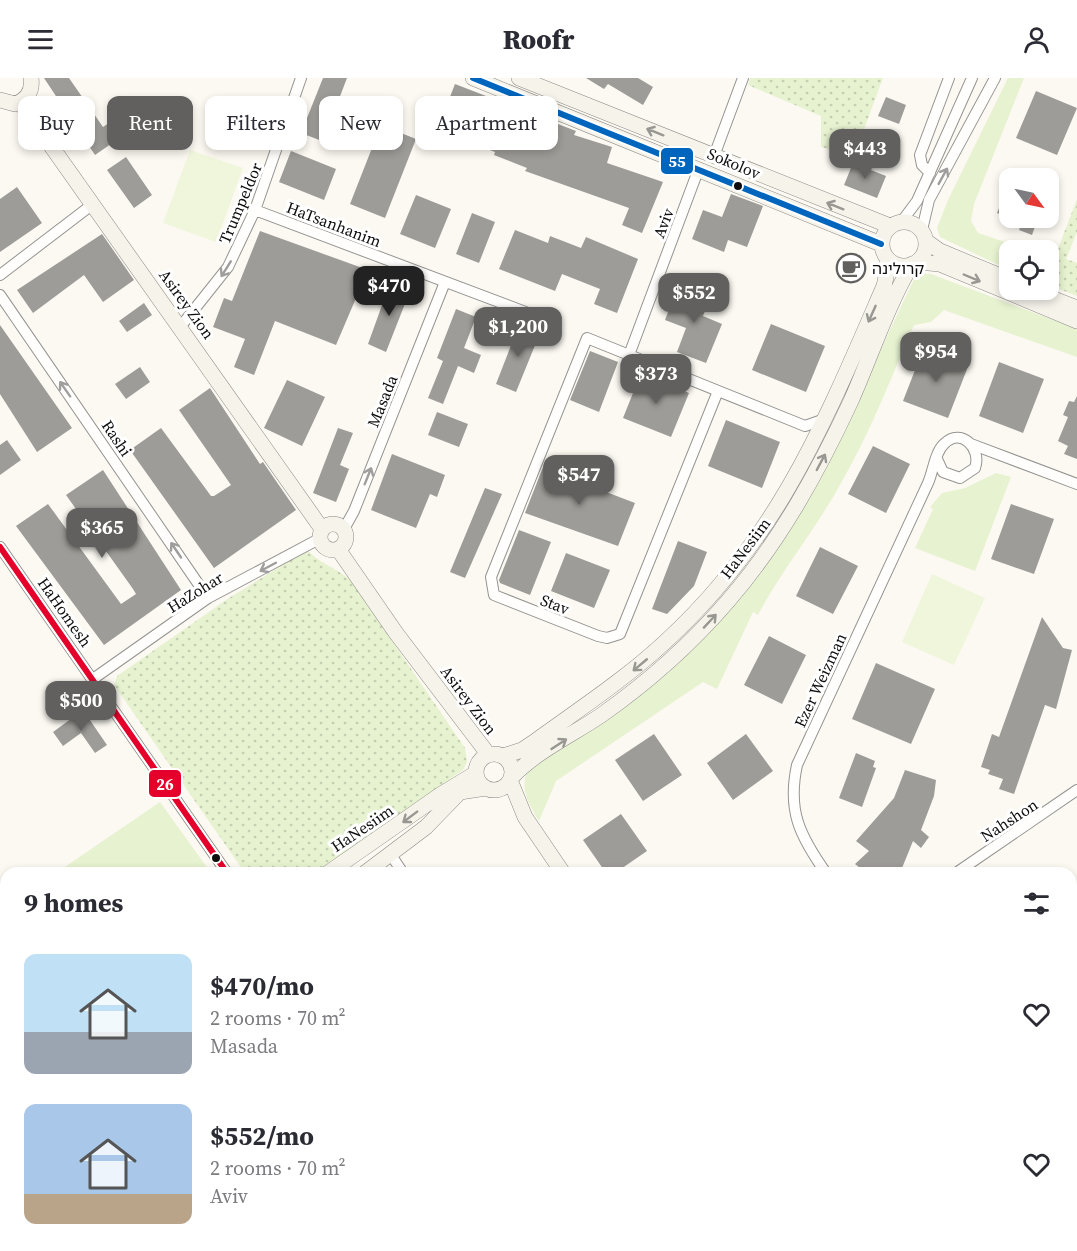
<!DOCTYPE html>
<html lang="en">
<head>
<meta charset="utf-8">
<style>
  body { margin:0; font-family:"Source Serif 4","Noto Sans Hebrew",serif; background:#f2f2f3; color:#2b2b33; height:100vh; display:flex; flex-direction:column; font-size:22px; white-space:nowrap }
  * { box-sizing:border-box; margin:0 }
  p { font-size:20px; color:#7c7c81 }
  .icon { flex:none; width:33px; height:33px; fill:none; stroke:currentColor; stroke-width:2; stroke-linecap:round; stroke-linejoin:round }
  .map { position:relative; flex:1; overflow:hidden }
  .panel { position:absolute; left:0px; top:789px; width:1077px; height:384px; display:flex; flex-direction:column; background:#fff; border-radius:18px 18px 0 0; box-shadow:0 3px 9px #0003 }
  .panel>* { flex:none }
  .hud { position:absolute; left:18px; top:18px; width:600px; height:54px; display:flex; gap:12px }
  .needle { width:39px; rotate:123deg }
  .buttons { position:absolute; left:999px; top:90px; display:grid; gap:12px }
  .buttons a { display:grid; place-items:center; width:60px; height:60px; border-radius:12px; background:#fff; box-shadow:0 3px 9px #0003; font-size:30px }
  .price { position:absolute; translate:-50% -51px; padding:0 14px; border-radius:12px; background:#61605e; color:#fff; font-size:20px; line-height:39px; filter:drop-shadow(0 2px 3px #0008) }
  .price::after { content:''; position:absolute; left:50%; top:36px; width:18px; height:14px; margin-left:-9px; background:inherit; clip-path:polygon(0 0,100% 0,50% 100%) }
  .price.active { background:#222; color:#fff }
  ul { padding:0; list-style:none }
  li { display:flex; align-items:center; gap:18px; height:150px; padding:0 24px }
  li span { display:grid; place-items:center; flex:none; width:168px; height:120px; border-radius:12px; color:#555 }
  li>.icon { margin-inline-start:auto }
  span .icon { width:72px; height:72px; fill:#fffc; stroke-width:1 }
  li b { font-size:26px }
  h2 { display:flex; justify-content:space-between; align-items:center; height:72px; padding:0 24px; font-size:26px }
  .chip { padding:0 21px; border-radius:12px; background:#fff; box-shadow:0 3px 9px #0003; font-size:21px; line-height:54px }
  .chip.active { background:#61605e; color:#fff }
  header { display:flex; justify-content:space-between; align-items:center; height:78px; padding:0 24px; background:#fff; font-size:27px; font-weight:800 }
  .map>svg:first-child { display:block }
  .grass { fill:url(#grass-dots) }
  .park { fill:#e6f2d0 }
  .pitch { fill:#f0f6db }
  .building { fill:#9e9c98 }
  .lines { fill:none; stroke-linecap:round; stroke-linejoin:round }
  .street-casing { stroke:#959491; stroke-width:12 }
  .secondary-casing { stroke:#8c8a87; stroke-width:16 }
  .street { stroke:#fffefd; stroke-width:10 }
  .secondary { stroke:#f5f3ea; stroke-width:15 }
  .bus-1-casing { stroke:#fff; stroke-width:10 }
  .bus-2-casing { stroke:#fff; stroke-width:10 }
  .bus-1 { stroke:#0065bd; stroke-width:6 }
  .bus-2 { stroke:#e4002b; stroke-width:6 }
  .oneway { stroke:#999792 }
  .oneway2 { stroke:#9f9e9d }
  .bus-dot { fill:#0e0e0e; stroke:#fff; stroke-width:2 }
  .labels { text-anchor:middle; stroke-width:6; stroke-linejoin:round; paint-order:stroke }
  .street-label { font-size:16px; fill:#0e0e0e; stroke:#fff }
  .poi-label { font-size:16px; fill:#0e0e0e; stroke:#fff; text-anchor:start }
  .line-badge { stroke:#fff; stroke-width:2 }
  .badge-label { font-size:16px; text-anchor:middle; font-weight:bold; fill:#fff }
</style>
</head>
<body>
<header><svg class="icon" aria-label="menu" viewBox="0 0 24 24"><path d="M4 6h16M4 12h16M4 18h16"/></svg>Roofr<svg class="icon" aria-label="person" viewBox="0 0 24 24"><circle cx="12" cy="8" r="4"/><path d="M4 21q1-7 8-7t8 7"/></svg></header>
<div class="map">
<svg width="1077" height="1173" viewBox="0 0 1077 1173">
  <defs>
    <pattern id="grass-dots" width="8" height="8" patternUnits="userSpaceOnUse" patternTransform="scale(1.5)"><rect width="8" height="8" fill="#e6f2d0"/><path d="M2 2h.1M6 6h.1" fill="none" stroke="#c4ceb1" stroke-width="1.8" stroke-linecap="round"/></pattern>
  </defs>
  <rect width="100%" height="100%" fill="#fcf9f2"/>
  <path class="grass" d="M 750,0 L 883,0 L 854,78 L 821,69 L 821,38 L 748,7 Z
    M 1077,121 L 1077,154 L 1066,181 L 1077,185 L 1077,218 L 1049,207 L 1049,194 Z
    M 307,472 C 320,486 338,490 351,503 L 465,670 L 467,684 L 463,692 L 316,795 L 245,795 L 114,607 L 117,598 L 229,520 Z"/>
  <path class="park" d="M 1008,0 L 1024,0 L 974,126 L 971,143 L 978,155 L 1029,172 L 1010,172 L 1009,192 L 940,159 L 937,150 L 948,122 Z
    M 917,195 L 931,196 L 1077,251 L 1077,279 L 944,232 L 931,244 L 914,247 C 891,300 870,355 841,405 C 816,451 782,491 758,537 L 753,534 L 717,611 L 703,604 L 556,703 L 539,743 C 529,726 520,713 527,693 L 708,549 L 847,342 Z
    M 996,395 L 1011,399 L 975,493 L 915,470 L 933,431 L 930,429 L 942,415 L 965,410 Z
    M 160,724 L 211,795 L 56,795 Z
    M 6,829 L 6,945 L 0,949 L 0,833 Z
    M 193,1167 L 268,1167 L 272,1173 L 197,1173 Z"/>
  <path class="pitch" d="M 190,72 L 243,90 L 216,164 L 163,145 Z
    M 932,496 L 985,520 L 954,587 L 902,564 Z"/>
  <path class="building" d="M 44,0 L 69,0 L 103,49 L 136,26 L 147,41 L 95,77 Z
    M 323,0 L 347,0 L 339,21 L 352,27 L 335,68 L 301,55 Z
    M 586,0 L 638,0 L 653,9 L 643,27 L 608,6 L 604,11 Z
    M 455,6 L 576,53 L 574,57 L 612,69 L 607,85 L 663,104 L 642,155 L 622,147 L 629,130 L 525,93 L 527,90 L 494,77 L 495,74 L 437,52 Z
    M 1036,13 L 1077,30 L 1057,77 L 1016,60 Z
    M 886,19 L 906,27 L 899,46 L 878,38 Z
    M 381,47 L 416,61 L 385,140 L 350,126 Z
    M 291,73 L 336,91 L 324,122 L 279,104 Z
    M 126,79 L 152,117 L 134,130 L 107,92 Z
    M 853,85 L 886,98 L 877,120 L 844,107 Z
    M 1009,106 L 1010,106 L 1010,140 L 997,135 Z
    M 17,109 L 42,145 L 0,174 L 0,121 Z
    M 731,116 L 763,128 L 747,169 L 728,162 L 724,174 L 692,161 L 703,132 L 722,139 Z
    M 416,117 L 451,131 L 435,170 L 400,156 Z
    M 472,135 L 495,144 L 479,185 L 456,176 Z
    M 1024,140 L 1038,140 L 1032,157 L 1019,152 Z
    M 515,152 L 548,165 L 550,158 L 581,170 L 586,159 L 638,181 L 617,235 L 594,226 L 600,211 L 562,196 L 555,213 L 499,191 Z
    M 260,153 L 368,192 L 336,267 L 275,243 L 254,297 L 234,289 L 245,261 L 213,249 L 224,220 L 232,223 Z
    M 102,156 L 134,202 L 103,224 L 84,197 L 33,235 L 17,212 Z
    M 390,205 L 410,213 L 386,274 L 368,266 Z
    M 678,208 L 710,220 L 703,238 L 722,246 L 706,285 L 677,274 L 686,250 L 665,242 Z
    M 144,225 L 152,237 L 127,254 L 119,243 Z
    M 456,231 L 476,239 L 464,270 L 481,277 L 474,295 L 458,288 L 443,326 L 428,320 L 443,283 L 437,280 Z
    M 771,246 L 825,268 L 806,314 L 752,292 Z
    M 0,247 L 72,350 L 37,374 L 0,316 Z
    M 519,247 L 540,255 L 516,314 L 496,306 Z
    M 924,269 L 969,286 L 948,340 L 903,323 Z
    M 590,273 L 618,284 L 599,334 L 570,322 Z
    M 999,284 L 1044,301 L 1023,355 L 979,338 Z
    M 140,289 L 150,304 L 126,321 L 115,306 Z
    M 641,295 L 689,315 L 671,359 L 623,340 Z
    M 287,302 L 325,319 L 302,368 L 264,350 Z
    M 210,310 L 260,386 L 263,384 L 296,432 L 214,490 L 130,372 L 161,350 L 211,418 L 214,418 L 231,407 L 179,332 Z
    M 1077,318 L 1077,381 L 1064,376 L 1068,368 L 1058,363 L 1068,339 L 1063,337 L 1069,323 L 1074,324 Z
    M 437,334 L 468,346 L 459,369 L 428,357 Z
    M 726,342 L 780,364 L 762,410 L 708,388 Z
    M 338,350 L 353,355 L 340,387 L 349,391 L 336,424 L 313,415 Z
    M 7,362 L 21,382 L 0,397 L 0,367 Z
    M 873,368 L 910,386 L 886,435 L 848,416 Z
    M 392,376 L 445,397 L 437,419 L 430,416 L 416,450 L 371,432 Z
    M 545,384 L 574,396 L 572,401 L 635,425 L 618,468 L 525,435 Z
    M 103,392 L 181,512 L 104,567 L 16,448 L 48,426 L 121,526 L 136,516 L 133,511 L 66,417 Z
    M 485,410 L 502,416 L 465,500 L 450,494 Z
    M 1011,426 L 1054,441 L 1034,496 L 991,481 Z
    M 519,452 L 551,464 L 530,517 L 500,505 L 499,502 Z
    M 678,463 L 707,474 L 694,508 L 667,536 L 652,531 Z
    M 820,469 L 858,488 L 833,536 L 796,518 Z
    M 566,475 L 610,492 L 594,530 L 551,513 Z
    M 1042,539 L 1063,570 L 1072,572 L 1056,631 L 1045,627 L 1014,716 L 999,711 L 1003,701 L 988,696 L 990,692 L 981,689 L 992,656 L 999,659 Z
    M 769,558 L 806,577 L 782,626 L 744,607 Z
    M 876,585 L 935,611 L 911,666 L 852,641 Z
    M 83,632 L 107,667 L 95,675 L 81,655 L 63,668 L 53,654 Z
    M 654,656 L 682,697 L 643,723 L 615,682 Z
    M 746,656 L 773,693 L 733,722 L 707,685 Z
    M 856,675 L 875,683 L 873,689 L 876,690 L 862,729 L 839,720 Z
    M 905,692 L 936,702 L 934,718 L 921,752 L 929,759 L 921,770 L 913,763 L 900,795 L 866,795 L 855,786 L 869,773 L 856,763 L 894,720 Z
    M 621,736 L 647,773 L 615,795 L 606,795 L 583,762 Z"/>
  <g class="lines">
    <g class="street-casing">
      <path id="street" d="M 714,78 L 743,0
        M 930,95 L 922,87 L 920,77 L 949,0
        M 255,132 L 536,238
        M 902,143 L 917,123 L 972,0
        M 922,152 L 929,122 L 995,0
        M 0,197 L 93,126
        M 0,217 L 208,520
        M 181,248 L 228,189 L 255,132 L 301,0
        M 629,277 L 699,90
        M 718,313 L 620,556 L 607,560 L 598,558 L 494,517 L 491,499 L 587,260 L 805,348 L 825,341
        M 971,366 L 1077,406
        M 344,451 L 354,433 L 445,204
        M 0,469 L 227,795
        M 93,601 L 208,520 L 319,461
        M 391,777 L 403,795
        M 826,795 C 800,758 787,733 797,687 L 928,405 C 933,394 935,374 944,366 C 961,349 982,370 975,390 L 960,400 L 943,394 L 937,381
        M 956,795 L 1077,712
        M 1071,1047 L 1077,1041
        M 0,1167 L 4,1173
        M 478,1167 L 482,1173
        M 1026,1167 L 1030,1173
        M 888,1173 L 897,1167"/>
    </g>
    <g class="secondary-casing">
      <path id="secondary" d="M 473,0 L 881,166
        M 519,0 L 890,148
        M 0,22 L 15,26 C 27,22 33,13 31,0
        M 20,24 L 322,451
        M882 166a22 22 0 1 1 44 0a22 22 0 1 1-44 0Z
        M 926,163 L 940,173 L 1010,202
        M 917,184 L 940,186 L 1077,243
        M 1031,212 L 1077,230
        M320 459a13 13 0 1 1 26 0a13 13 0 1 1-26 0Z
        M 338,471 L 396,555 L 488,676
        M476 694a18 18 0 1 1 36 0a18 18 0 1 1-36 0Z
        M 503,678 L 522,672 L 534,664 C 578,632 624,602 664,565 C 778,461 824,346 884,208 L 888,190 L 887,180
        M 511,700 C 535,674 572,657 600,638 C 647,605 691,566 728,523 C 780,463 818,394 851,323 C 871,278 887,228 912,186
        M 510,702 L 525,739 L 563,795
        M 328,795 L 440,717 L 476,695
        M 365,795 L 426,749 L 460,714 L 486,710
        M 0,1092 L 6,1088
        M 0,1113 L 6,1109
        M 821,1167 L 825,1173
        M 723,1173 L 731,1167"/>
    </g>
    <use href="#street" class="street"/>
    <use href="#secondary" class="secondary"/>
    <g class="bus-1-casing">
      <path id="bus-1" d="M 473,0 L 881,166"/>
    </g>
    <g class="bus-2-casing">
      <path id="bus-2" d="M 0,469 L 227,795"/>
    </g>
    <use href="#bus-1" class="bus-1"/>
    <use href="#bus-2" class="bus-2"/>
  </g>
  <defs><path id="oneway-shaft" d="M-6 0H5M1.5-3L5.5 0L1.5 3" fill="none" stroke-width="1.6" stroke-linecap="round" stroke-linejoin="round" transform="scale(1.5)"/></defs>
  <g class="oneway">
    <use href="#oneway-shaft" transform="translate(655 54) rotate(-158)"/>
    <use href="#oneway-shaft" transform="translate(835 128) rotate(-158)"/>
    <use href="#oneway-shaft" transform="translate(972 200) rotate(23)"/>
    <use href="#oneway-shaft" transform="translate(872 236) rotate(114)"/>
    <use href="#oneway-shaft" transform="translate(821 384) rotate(-62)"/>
    <use href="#oneway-shaft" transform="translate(710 543) rotate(-47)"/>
    <use href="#oneway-shaft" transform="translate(640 587) rotate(140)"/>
    <use href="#oneway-shaft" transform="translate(559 666) rotate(-33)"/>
    <use href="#oneway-shaft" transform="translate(410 739) rotate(143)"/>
  </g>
  <g class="oneway2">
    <use href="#oneway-shaft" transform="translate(943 98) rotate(-61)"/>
    <use href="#oneway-shaft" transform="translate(226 191) rotate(122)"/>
    <use href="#oneway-shaft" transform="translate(65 311) rotate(-125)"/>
    <use href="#oneway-shaft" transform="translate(368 398) rotate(-68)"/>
    <use href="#oneway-shaft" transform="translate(176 472) rotate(-124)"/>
    <use href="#oneway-shaft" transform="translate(268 489) rotate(152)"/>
  </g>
  <defs>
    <g id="cafe-ring" transform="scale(1.5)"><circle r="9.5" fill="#fff" stroke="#61605e" stroke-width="1.5"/><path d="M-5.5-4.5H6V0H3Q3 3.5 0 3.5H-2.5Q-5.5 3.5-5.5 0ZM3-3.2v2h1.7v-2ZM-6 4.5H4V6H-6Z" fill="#61605e"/></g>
  </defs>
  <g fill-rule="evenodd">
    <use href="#cafe-ring" x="851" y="190"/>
  </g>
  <g class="bus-dot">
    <circle cx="738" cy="108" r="5"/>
    <circle cx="216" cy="780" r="5"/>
  </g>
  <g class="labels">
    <g class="street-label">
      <text transform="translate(734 85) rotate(23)" y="6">Sokolov</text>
      <text transform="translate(240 125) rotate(-67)" y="6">Trumpeldor</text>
      <text transform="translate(663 145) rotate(-69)" y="6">Aviv</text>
      <text transform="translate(334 146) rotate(21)" y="6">HaTsanhanim</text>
      <text transform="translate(187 226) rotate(54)" y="6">Asirey Zion</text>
      <text transform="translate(382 323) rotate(-68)" y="6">Masada</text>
      <text transform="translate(117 360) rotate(56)" y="6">Rashi</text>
      <text transform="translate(745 470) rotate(-53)" y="6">HaNesiim</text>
      <text transform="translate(195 514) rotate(-32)" y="6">HaZohar</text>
      <text transform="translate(555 526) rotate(21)" y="6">Stav</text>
      <text transform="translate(65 534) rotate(55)" y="6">HaHomesh</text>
      <text transform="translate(820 602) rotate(-65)" y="6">Ezer Weizman</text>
      <text transform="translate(469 622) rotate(53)" y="6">Asirey Zion</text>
      <text transform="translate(1009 742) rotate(-33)" y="6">Nahshon</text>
      <text transform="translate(362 750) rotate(-34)" y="6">HaNesiim</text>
    </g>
    <g class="poi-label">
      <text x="872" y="196">קרולינה</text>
    </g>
  </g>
  <g class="line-badge">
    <rect x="660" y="69" width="34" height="28" rx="6" fill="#0065bd"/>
    <rect x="148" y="691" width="34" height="29" rx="6" fill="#e4002b"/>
  </g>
  <g class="badge-label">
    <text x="677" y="89">55</text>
    <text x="165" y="712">26</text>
  </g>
</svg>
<div class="buttons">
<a><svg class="needle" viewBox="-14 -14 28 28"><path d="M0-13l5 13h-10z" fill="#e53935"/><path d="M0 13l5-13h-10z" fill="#7c7c81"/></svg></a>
<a><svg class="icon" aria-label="locate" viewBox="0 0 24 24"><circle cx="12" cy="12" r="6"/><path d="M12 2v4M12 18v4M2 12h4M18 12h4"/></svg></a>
</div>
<b class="price" style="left:865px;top:102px">$443</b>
<b class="price active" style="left:389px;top:239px">$470</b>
<b class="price" style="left:694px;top:246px">$552</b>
<b class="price" style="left:518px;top:280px">$1,200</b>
<b class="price" style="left:936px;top:305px">$954</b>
<b class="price" style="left:656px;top:327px">$373</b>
<b class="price" style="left:579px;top:428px">$547</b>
<b class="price" style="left:102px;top:481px">$365</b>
<b class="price" style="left:81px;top:654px">$500</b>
<div class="hud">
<a class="chip">Buy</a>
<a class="chip active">Rent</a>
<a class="chip">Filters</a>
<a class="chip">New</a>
<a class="chip">Apartment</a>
</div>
<section class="panel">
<h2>9 homes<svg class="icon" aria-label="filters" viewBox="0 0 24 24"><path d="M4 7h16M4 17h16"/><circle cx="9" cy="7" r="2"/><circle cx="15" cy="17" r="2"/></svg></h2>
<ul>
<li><span style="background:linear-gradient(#bfe0f5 65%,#9aa5b1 0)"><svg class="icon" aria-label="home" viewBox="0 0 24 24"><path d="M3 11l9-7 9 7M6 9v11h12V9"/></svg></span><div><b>$470/mo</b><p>2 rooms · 70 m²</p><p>Masada</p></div><svg class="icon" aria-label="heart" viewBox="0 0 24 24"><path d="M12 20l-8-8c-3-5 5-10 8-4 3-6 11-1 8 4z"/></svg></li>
<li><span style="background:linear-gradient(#a9c7e8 75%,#b9a48a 0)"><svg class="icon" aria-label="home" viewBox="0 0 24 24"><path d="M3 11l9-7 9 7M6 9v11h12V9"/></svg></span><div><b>$552/mo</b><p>2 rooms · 70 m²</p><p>Aviv</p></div><svg class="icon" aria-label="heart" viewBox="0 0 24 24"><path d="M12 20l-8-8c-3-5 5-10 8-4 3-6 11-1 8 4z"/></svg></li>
</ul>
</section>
</div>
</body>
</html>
